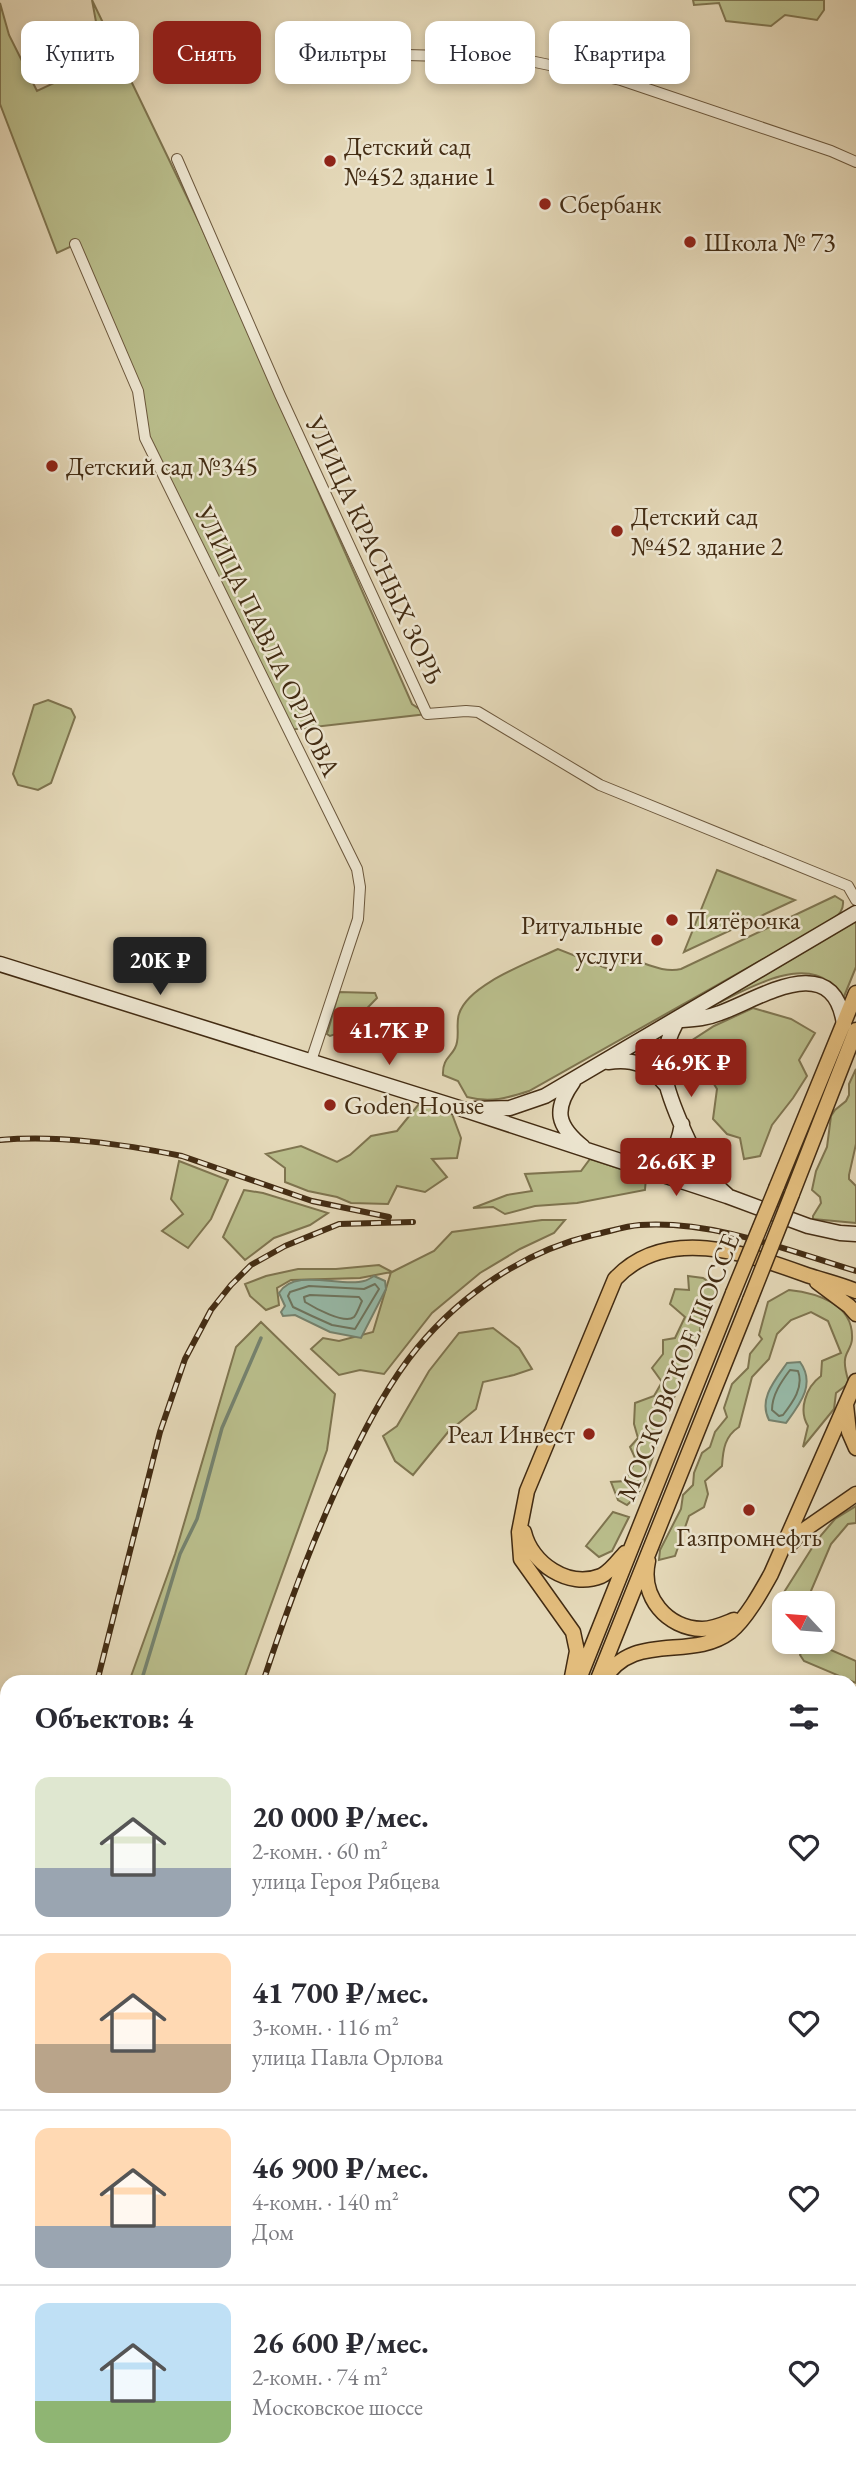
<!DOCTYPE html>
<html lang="ru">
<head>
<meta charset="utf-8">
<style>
  body { margin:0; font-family:"EB Garamond",serif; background:#f7f7f7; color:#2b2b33; height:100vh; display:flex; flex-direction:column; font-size:26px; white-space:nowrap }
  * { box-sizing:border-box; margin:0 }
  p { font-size:23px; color:#7c7c81 }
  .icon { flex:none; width:38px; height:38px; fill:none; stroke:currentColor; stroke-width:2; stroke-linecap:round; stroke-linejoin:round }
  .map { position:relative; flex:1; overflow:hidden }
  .details { position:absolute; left:0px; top:1675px; width:858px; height:800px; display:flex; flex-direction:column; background:#fff; border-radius:21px 21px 0 0; box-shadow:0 4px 10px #0003 }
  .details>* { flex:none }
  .guide { position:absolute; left:21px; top:21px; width:816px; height:63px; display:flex; gap:14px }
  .needle { width:46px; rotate:296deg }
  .buttons { position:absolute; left:772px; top:1591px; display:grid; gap:14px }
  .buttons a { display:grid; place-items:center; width:63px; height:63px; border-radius:14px; background:#fff; box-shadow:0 4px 10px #0003; font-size:35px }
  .price { position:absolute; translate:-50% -60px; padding:0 16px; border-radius:7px; background:#8f2418; color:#fff; font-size:23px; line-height:46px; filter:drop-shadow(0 2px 4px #0008) }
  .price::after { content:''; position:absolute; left:50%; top:42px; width:21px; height:16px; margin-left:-10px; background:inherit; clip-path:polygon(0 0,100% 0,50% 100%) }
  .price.on { background:#222; color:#fff }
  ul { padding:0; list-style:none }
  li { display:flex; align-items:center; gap:21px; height:175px; padding:0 35px }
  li+li { border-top:2px solid #e1e1e2 }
  li span { display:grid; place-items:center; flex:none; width:196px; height:140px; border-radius:14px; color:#555 }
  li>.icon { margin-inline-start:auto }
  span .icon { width:84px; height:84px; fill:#fffc; stroke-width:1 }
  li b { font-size:30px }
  h2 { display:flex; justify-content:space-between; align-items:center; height:84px; padding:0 35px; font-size:30px }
  .chip { padding:0 24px; border-radius:14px; background:#fff; box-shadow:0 4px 10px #0003; font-size:24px; line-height:63px }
  .chip.on { background:#8f2418; color:#fff }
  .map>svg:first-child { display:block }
  .green { fill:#b9bd8b; stroke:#7e744f; stroke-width:2 }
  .water { fill:#97bbaa; stroke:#75826e; stroke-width:2 }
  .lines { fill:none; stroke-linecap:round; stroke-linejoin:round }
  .shore { stroke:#6d745e; stroke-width:2 }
  .stream { stroke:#75826e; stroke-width:3.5 }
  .minor-casing { stroke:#6b573c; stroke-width:12 }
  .secondary-casing { stroke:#432c13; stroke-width:17 }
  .primary-casing { stroke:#432c13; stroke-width:17 }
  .minor { stroke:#ede6d1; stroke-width:10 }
  .secondary { stroke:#ede6d1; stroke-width:14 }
  .primary { stroke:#e2bc7c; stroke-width:14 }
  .rail-casing { stroke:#432c13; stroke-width:6 }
  .rail { stroke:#ede6d1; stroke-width:3.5; stroke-dasharray:10; stroke-linecap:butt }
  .primary-bridge-casing { stroke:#432c13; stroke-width:17; stroke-linecap:butt }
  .primary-bridge { stroke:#e2bc7c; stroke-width:14 }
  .poi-dot { fill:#8f2418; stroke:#ede6d1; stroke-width:2.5 }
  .labels { text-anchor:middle; stroke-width:5; stroke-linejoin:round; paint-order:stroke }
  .poi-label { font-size:26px; fill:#432c13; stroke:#ede6d1; text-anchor:start }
  .street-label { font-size:26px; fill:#432c13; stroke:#ede6d1 }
</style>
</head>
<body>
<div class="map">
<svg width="856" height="2474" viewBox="0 0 856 2474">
  <rect width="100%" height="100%" fill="#e4d8b8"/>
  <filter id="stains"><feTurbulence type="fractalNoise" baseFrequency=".00286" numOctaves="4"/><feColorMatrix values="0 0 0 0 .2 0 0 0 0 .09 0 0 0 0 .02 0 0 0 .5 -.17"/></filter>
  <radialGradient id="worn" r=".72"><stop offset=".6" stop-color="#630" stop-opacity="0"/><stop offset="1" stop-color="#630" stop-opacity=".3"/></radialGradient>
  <path class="green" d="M 92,0 L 201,226 L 412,704 L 427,714 L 288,730 L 145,438 L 138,391 L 74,245 L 57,253 L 0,104 L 0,3 L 9,35 L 37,91 L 103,60 Z
    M 693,0 L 824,0 L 824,10 L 817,20 L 785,15 L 771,26 L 726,21 L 719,3 L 694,5 Z
    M 48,700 L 71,709 L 75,717 L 51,783 L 38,790 L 18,785 L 13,774 L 34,705 Z
    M 717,870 L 795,900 L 684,952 Z
    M 835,896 L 843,901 C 844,911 838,915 831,921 L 529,1091 C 508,1098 490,1103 467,1097 L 458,1081 L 443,1075 C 442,1056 455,1056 457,1042 C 459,1033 456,1022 459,1014 C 468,984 531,962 558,949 L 611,970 L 617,959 C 632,953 657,975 681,969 Z
    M 856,921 L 856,967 L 843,999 C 839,993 835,986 829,982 C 798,958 746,990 716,1004 Z
    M 339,992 L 375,993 L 377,998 L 345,1031 L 330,1036 L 327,1034 Z
    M 753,1008 L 791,1019 L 815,1033 L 799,1060 L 807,1076 L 793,1098 L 772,1125 L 760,1156 L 744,1159 L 740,1138 L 727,1134 L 713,1119 L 717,1089 L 706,1071 L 723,1048 L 694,1039 L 714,1026 Z
    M 856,1069 L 856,1144 L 849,1175 L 849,1179 L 856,1186 L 856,1223 L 813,1219 L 813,1216 L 821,1203 L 820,1197 L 812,1190 L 816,1171 L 827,1147 L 831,1116 L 835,1110 L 846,1101 L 849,1095 L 849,1084 Z
    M 419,1104 L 452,1114 L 461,1138 L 457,1158 L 432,1159 L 447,1177 L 425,1192 L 397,1186 L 388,1204 L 351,1203 L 337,1197 L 308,1191 L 285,1182 L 285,1168 L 266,1154 L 301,1146 L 337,1162 L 350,1155 L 371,1136 L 397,1131 Z
    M 590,1159 L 646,1177 L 645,1190 L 577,1203 L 535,1206 L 505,1214 L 493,1207 L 473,1208 L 507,1195 L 532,1191 L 525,1174 L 581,1171 Z
    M 179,1161 L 228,1180 L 211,1219 L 188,1248 L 162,1231 L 183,1214 L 171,1199 Z
    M 244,1190 L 263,1193 L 328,1213 L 310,1225 L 274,1238 L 245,1260 L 223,1237 Z
    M 542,1220 L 565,1220 L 554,1233 L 520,1249 L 480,1273 L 432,1313 L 384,1374 L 360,1370 L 339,1375 L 311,1349 L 323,1338 L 339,1341 L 373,1332 L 391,1272 L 360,1278 L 291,1280 L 277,1288 L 279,1305 L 266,1310 L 250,1296 L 245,1284 L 266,1276 L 298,1269 L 336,1269 L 379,1265 L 392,1272 L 434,1251 L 452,1232 Z
    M 688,1276 L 703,1278 L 718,1288 L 702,1316 L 699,1338 L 668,1412 L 645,1480 L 637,1496 L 627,1505 L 618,1500 L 611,1482 L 625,1481 L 636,1460 L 630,1447 L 638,1438 L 634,1424 L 635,1403 L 654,1396 L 662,1382 L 652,1368 L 663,1354 L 663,1340 L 675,1338 L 685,1317 L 670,1304 L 675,1289 L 689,1290 Z
    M 789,1290 C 817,1293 854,1304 852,1339 C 852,1347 845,1353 845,1360 C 844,1367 847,1376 849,1383 L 836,1393 L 834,1409 L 803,1447 L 808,1426 C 798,1410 806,1387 821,1376 L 822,1361 L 841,1353 L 828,1321 L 811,1312 L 791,1320 L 777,1334 L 769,1359 L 752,1377 L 739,1427 C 725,1436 723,1449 722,1466 L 705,1481 L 708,1494 L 704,1507 L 689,1516 L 675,1556 L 659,1560 L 660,1550 L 681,1509 L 683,1495 L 693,1485 L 694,1473 L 702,1453 L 710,1447 L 715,1432 L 727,1417 L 724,1408 L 732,1384 L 748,1368 L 750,1354 L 762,1339 L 759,1335 L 768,1302 Z
    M 261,1322 L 335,1394 L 327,1450 L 243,1682 L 129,1682 L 175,1554 L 236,1347 Z
    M 493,1328 L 519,1348 L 532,1369 L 514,1375 L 483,1382 L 476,1409 L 448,1432 L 413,1475 L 395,1461 L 383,1436 L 397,1426 L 429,1371 L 459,1333 Z
    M 856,1506 L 856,1523 L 848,1524 L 831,1544 L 808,1598 L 804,1603 L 784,1603 L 784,1620 L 781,1597 L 817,1540 L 835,1519 Z
    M 613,1512 L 629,1517 L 612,1551 L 599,1557 L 586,1546 Z
    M 823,1625 L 830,1626 L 824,1647 L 856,1661 L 856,1683 L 804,1661 L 800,1655 L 806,1642 L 822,1642 Z
    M 7,2054 L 7,2468 L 34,2468 L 33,2474 L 0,2474 L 0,2076 Z"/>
  <path class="water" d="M 374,1276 L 385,1281 L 386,1289 L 361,1338 L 330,1332 L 295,1315 L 283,1316 L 281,1312 L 285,1306 L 279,1293 C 295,1267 341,1288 364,1281 C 368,1280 371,1278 374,1276 Z
    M 800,1362 C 816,1384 800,1404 786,1423 L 769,1420 C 758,1399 775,1380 787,1363 Z"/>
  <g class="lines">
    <path class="shore" d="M 375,1284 L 379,1289 L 355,1329 L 332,1325 L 312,1316 L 293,1307 L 288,1296 L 290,1292 L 309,1286 L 364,1289 Z
      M 310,1295 L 359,1297 L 362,1301 C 360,1305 357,1314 354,1317 C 345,1325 313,1307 305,1302 L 304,1297 Z
      M 790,1370 L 798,1371 C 804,1387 793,1402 783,1415 L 779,1416 L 772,1410 C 772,1395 781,1382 790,1370 Z"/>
    <path class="stream" d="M 141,1682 L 180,1554 L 197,1519 L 222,1428 L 261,1338
      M 0,2215 L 7,2184"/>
    <g class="minor-casing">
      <path id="minor" d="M 293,52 L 516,58 L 621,80 L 831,151 L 856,162
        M 177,159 L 280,395 L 427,714 L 466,711 L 478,712 L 600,785 L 848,886 L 856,900
        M 75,244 L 138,391 L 145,438 L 357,869 L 360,887 L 358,919 L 311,1061
        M 850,2397 L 856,2399
        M 542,2474 L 544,2468"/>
    </g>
    <g class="secondary-casing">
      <path id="secondary" d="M 0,964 L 456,1107 L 727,1196 L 808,1226 L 840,1233 L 856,1234
        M 682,1020 C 695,1019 708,1018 720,1013 C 759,999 833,948 844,1024
        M 677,1021 C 669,1036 663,1051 664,1069 C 665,1093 693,1155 708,1175 C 713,1182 720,1189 727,1195
        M 608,1062 C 634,1058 649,1065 666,1085
        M 573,1082 C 553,1110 557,1126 583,1147
        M 475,1109 L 510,1108 L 545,1096 L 856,913
        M 641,1166 C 670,1164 677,1152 682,1124"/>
    </g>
    <g class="primary-casing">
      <path id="primary" d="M 777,1186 L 856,993
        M 792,1194 L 856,1030
        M 817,1282 L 849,1306 L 856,1314
        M 846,1405 L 849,1432 L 856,1448
        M 524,1532 C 531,1563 568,1589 601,1576 C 610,1572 618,1561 625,1553
        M 788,1546 L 804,1530 L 856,1494
        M 648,1561 C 640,1597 667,1628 702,1629 C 714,1629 724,1624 734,1620
        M 579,1679 L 733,1293
        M 598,1679 L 750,1300
        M 571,1682 L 577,1651 L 573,1632 L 521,1559 L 519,1532 L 527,1491 L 615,1279 C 665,1225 746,1253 804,1274 C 821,1280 839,1284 856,1291
        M 602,1682 C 633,1629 690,1662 730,1632 C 746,1619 761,1592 771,1574 L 856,1381
        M 261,2474 L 264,2468
        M 277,2474 L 279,2468"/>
    </g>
    <use href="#minor" class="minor"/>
    <use href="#secondary" class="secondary"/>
    <use href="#primary" class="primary"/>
    <g class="rail-casing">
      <path id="rail" d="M 0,1140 C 61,1135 122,1144 182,1156 L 312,1201 L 389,1217
        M 97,1682 L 160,1432 L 185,1359 L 211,1310 L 231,1285 L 251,1265 L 285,1246 L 339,1224 L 413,1222
        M 263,1682 C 288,1606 315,1532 350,1460 C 369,1421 390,1381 418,1347 C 462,1294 525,1251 593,1235 C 608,1232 625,1226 640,1225 C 713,1220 787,1250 856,1271
        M 0,1919 L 7,1901
        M 52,2474 L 54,2468"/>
    </g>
    <use href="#rail" class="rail"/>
    <g class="primary-bridge-casing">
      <path id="primary-bridge" d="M 733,1293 L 777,1186
        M 750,1300 L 792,1194"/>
    </g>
    <use href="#primary-bridge" class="primary-bridge"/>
  </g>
  <g class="poi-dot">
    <circle cx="330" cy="161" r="7"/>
    <circle cx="545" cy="204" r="7"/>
    <circle cx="690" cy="242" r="7"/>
    <circle cx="52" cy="466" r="7"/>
    <circle cx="617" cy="531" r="7"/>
    <circle cx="672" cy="920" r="7"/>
    <circle cx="657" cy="940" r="7"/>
    <circle cx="330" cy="1105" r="7"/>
    <circle cx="589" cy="1434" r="7"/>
    <circle cx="749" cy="1510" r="7"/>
  </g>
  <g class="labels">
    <g class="poi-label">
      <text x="344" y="155">Детский сад<tspan x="344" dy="30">№452 здание 1</tspan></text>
      <text x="559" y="213">Сбербанк</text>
      <text x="704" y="251">Школа № 73</text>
      <text x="66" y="475">Детский сад №345</text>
      <text x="631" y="525">Детский сад<tspan x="631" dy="30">№452 здание 2</tspan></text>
      <text x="686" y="929">Пятёрочка</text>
      <text x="643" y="934" text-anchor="end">Ритуальные<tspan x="643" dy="30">услуги</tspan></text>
      <text x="344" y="1114">Goden House</text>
      <text x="575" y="1443" text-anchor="end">Реал Инвест</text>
      <text x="749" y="1546" text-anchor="middle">Газпромнефть</text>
    </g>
    <g class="street-label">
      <text transform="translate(375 550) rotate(65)" y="9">УЛИЦА КРАСНЫХ ЗОРЬ</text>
      <text transform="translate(268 641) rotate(64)" y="9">УЛИЦА ПАВЛА ОРЛОВА</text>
      <text transform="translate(678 1367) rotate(-68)" y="9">МОСКОВСКОЕ ШОССЕ</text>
    </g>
  </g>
  <rect width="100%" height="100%" filter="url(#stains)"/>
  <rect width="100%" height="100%" fill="url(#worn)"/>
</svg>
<div class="buttons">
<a><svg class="needle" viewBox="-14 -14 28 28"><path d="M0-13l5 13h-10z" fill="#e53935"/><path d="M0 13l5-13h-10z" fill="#7c7c81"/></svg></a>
</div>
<b class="price on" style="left:160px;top:997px">20K ₽</b>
<b class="price" style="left:389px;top:1067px">41.7K ₽</b>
<b class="price" style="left:691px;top:1099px">46.9K ₽</b>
<b class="price" style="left:676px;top:1198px">26.6K ₽</b>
<div class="guide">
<a class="chip">Купить</a>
<a class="chip on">Снять</a>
<a class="chip">Фильтры</a>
<a class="chip">Новое</a>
<a class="chip">Квартира</a>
</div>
<section class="details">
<h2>Объектов: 4<svg class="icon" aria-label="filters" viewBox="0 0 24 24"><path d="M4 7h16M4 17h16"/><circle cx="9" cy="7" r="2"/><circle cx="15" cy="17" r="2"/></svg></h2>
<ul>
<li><span style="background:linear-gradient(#dfe7d0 65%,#9aa5b1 0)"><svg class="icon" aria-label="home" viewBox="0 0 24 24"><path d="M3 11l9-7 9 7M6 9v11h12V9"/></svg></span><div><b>20 000 ₽/мес.</b><p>2-комн. · 60 m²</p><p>улица Героя Рябцева</p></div><svg class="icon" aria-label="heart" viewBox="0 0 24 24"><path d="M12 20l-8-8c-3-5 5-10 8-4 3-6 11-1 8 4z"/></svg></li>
<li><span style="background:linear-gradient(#ffd9b3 65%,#b9a48a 0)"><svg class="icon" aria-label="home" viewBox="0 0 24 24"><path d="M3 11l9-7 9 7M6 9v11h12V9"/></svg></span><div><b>41 700 ₽/мес.</b><p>3-комн. · 116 m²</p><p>улица Павла Орлова</p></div><svg class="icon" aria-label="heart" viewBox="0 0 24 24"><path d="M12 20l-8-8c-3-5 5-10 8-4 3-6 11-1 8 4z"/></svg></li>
<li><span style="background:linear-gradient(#ffd9b3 70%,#9aa5b1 0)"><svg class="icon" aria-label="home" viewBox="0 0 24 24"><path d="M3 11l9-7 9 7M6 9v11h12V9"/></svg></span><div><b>46 900 ₽/мес.</b><p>4-комн. · 140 m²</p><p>Дом</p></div><svg class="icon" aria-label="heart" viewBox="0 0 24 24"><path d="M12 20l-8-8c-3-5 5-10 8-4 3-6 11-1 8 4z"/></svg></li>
<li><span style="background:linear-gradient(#bfe0f5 70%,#8fb573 0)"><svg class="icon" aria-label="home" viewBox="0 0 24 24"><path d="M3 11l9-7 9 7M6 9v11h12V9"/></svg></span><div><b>26 600 ₽/мес.</b><p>2-комн. · 74 m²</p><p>Московское шоссе</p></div><svg class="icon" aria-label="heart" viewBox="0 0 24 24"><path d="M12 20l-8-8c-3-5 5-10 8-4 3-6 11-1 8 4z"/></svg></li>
</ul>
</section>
</div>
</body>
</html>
